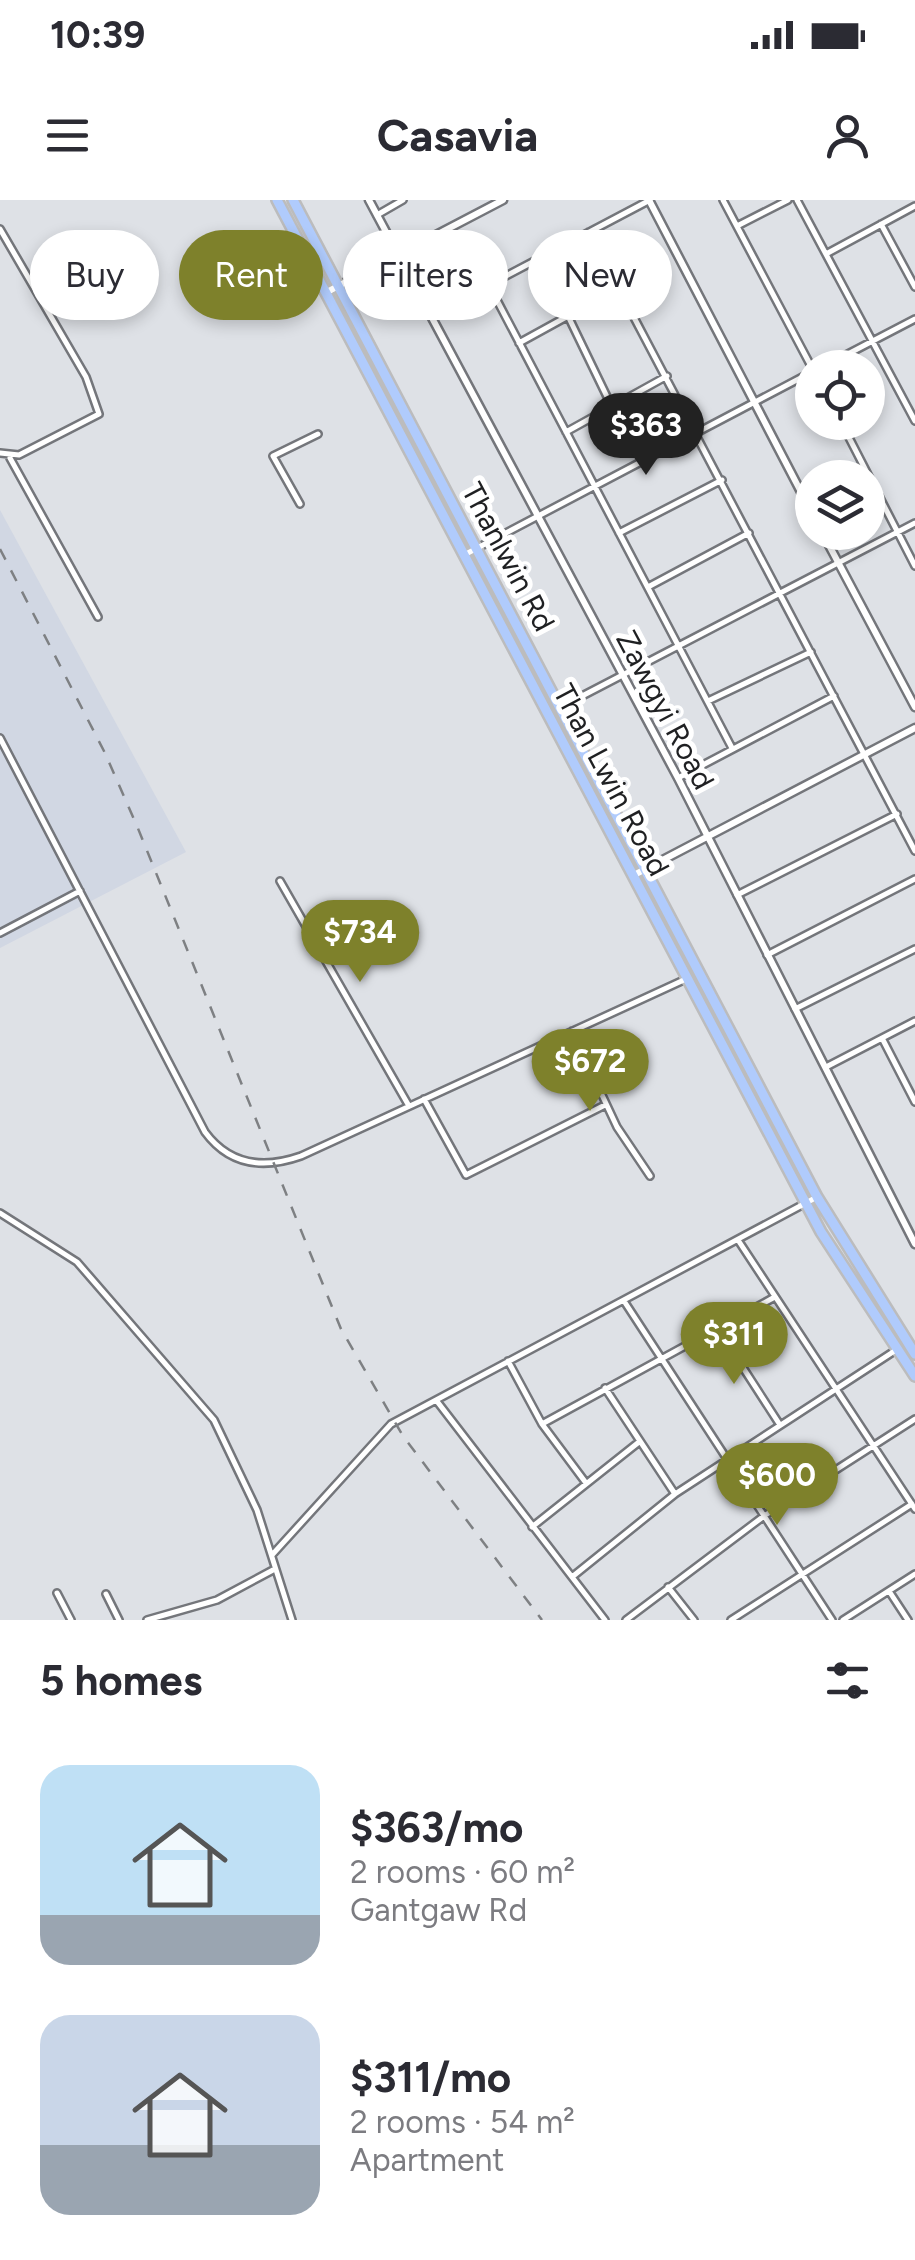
<!DOCTYPE html>
<html lang="en">
<head>
<meta charset="utf-8">
<style>
  body { margin:0; font-family:Figtree,sans-serif; background:#f7f7f7; color:#2b2b33; height:100vh; display:flex; flex-direction:column; font-size:38px; white-space:nowrap }
  * { box-sizing:border-box; margin:0 }
  p { font-size:32px; color:#7c7c81 }
  .icon { flex:none; width:55px; height:55px; fill:none; stroke:currentColor; stroke-width:2; stroke-linecap:round; stroke-linejoin:round }
  .map { position:relative; height:1420px; overflow:hidden }
  .side { display:flex; flex-direction:column; background:#fff; flex:1 }
  .side>* { flex:none }
  .hud { position:absolute; left:30px; top:30px; width:855px; height:90px; display:flex; gap:20px }
  .tools { position:absolute; left:795px; top:150px; display:grid; gap:20px }
  .tools a { display:grid; place-items:center; width:90px; height:90px; border-radius:50%; background:#fff; box-shadow:0 5px 15px #0003; font-size:50px }
  .price { position:absolute; translate:-50% -85px; padding:0 22px; border-radius:35px; background:#7e812b; color:#fff; font-size:32px; line-height:65px; filter:drop-shadow(0 2px 5px #0008) }
  .price::after { content:''; position:absolute; left:50%; top:60px; width:30px; height:22px; margin-left:-15px; background:inherit; clip-path:polygon(0 0,100% 0,50% 100%) }
  .price.on { background:#222; color:#fff }
  ul { padding:0; list-style:none }
  li { display:flex; align-items:center; gap:30px; height:250px; padding:0 40px }
  li span { display:grid; place-items:center; flex:none; width:280px; height:200px; border-radius:30px; color:#555 }
  li>.icon { margin-inline-start:auto }
  span .icon { width:120px; height:120px; fill:#fffc; stroke-width:1 }
  li b { font-size:42px }
  h2 { display:flex; justify-content:space-between; align-items:center; height:120px; padding:0 40px; font-size:42px }
  .chip { padding:0 35px; border-radius:45px; background:#fff; box-shadow:0 5px 15px #0003; font-size:35px; line-height:90px }
  .chip.on { background:#7e812b; color:#fff }
  .status { display:flex; justify-content:space-between; align-items:center; height:70px; padding:0 50px; background:#fff; direction:ltr }
  .status svg { height:28px; fill:currentColor }
  header { display:flex; justify-content:space-between; align-items:center; height:130px; padding:0 40px; background:#fff; font-size:45px; font-weight:700 }
  .map>svg:first-child { display:block }
  .built { fill:#d1d7e3 }
  .lines { fill:none; stroke-linecap:round; stroke-linejoin:round }
  .minor-casing { stroke:#74767b; stroke-width:10 }
  .tertiary-casing { stroke:#74767b; stroke-width:11 }
  .primary-casing { stroke:#bcbcbd; stroke-width:14 }
  .minor { stroke:#fff; stroke-width:5 }
  .tertiary { stroke:#fff; stroke-width:6 }
  .primary { stroke:#b0cbfc; stroke-width:9 }
  .rail { stroke:#7e8083; stroke-width:2.5; stroke-dasharray:12 12; stroke-linecap:butt }
  .labels { text-anchor:middle; stroke-width:10; stroke-linejoin:round; paint-order:stroke }
  .street-label { font-size:30px; fill:#1f2022; stroke:#fff }
</style>
</head>
<body>
<div class="status"><b>10:39</b><svg viewBox="0 0 49 12"><path d="M0 12V9h3v3zM5 12V6h3v6zM10 12V3h3v9zM15 12V0h3v12zM26 1h20v11H26zM47 4h2v5h-2z"/></svg></div>
<header><svg class="icon" aria-label="menu" viewBox="0 0 24 24"><path d="M4 6h16M4 12h16M4 18h16"/></svg>Casavia<svg class="icon" aria-label="person" viewBox="0 0 24 24"><circle cx="12" cy="8" r="4"/><path d="M4 21q1-7 8-7t8 7"/></svg></header>
<div class="map">
<svg width="915" height="1420" viewBox="0 0 915 1420">
  <rect width="100%" height="100%" fill="#dee1e6"/>
  <path class="built" d="M 0,310 L 186,652 L 0,748 Z"/>
  <g class="lines">
    <g class="minor-casing">
      <path id="minor" d="M 723,0 L 812,168
        M 797,0 L 915,221
        M 377,15 L 403,0
        M 881,24 L 915,87
        M 737,26 L 788,0
        M 0,29 L 86,177 L 99,214 L 19,255 L 0,253
        M 589,32 L 915,651
        M 826,54 L 915,6
        M 489,85 L 732,548
        M 432,115 L 650,0
        M 568,116 L 612,207
        M 519,143 L 619,88
        M 821,168 L 915,119
        M 841,222 L 915,366
        M 566,232 L 667,176
        M 10,258 L 98,417
        M 300,304 L 273,256 L 318,234
        M 619,333 L 722,280
        M 464,355 L 812,172
        M 648,387 L 749,333
        M 708,501 L 811,452
        M 559,508 L 915,323
        M 0,538 L 205,932 C 230,966 264,969 301,956 L 686,779
        M 678,578 L 834,496
        M 280,681 L 409,906
        M 737,695 L 897,614
        M 0,733 L 80,691
        M 767,755 L 915,679
        M 795,809 L 915,749
        M 572,831 L 617,927 L 650,976
        M 882,838 L 915,902
        M 826,867 L 915,821
        M 424,899 L 466,975 L 605,905
        M 0,1013 L 77,1062 L 214,1220 L 257,1310 L 292,1420
        M 738,1040 L 915,1309
        M 624,1101 L 832,1420
        M 718,1129 L 780,1225
        M 508,1161 L 542,1224 L 586,1283
        M 605,1188 L 675,1294
        M 436,1200 L 605,1420
        M 542,1224 L 773,1098
        M 532,1327 L 639,1242
        M 272,1355 L 391,1224 L 817,997
        M 572,1377 L 675,1294 L 896,1150
        M 668,1387 L 694,1420
        M 889,1391 L 908,1420
        M 57,1393 L 71,1420
        M 106,1394 L 119,1420
        M 147,1420 L 217,1400 L 273,1370
        M 626,1420 L 764,1316 L 915,1219
        M 731,1420 L 912,1304
        M 843,1420 L 915,1374"/>
    </g>
    <g class="tertiary-casing">
      <path id="tertiary" d="M 369,0 L 678,578 L 915,1044
        M 649,0 L 812,313
        M 325,93 L 503,0
        M 822,332 L 915,507
        M 634,675 L 915,528"/>
    </g>
    <g class="primary-casing">
      <path id="primary" d="M 277,0 L 821,1032 L 915,1176
        M 293,0 L 817,997 L 915,1154"/>
    </g>
    <use href="#minor" class="minor"/>
    <use href="#tertiary" class="tertiary"/>
    <use href="#primary" class="primary"/>
    <path class="rail" d="M 0,349 L 105,553 L 137,626 L 341,1129 L 403,1236 L 542,1420"/>
  </g>
  <g class="labels">
    <g class="street-label">
      <text transform="translate(508 357) rotate(62)" y="10">Thanlwin Rd</text>
      <text transform="translate(665 510) rotate(62)" y="10">Zawgyi Road</text>
      <text transform="translate(611 580) rotate(62)" y="10">Than Lwin Road</text>
    </g>
  </g>
</svg>
<div class="tools">
<a><svg class="icon" aria-label="locate" viewBox="0 0 24 24"><circle cx="12" cy="12" r="6"/><path d="M12 2v4M12 18v4M2 12h4M18 12h4"/></svg></a>
<a><svg class="icon" aria-label="layers" viewBox="0 0 24 24"><path d="M12 4l9 5-9 5-9-5zM3 14l9 5 9-5"/></svg></a>
</div>
<b class="price on" style="left:646px;top:278px">$363</b>
<b class="price" style="left:360px;top:785px">$734</b>
<b class="price" style="left:590px;top:914px">$672</b>
<b class="price" style="left:734px;top:1187px">$311</b>
<b class="price" style="left:777px;top:1328px">$600</b>
<div class="hud">
<a class="chip">Buy</a>
<a class="chip on">Rent</a>
<a class="chip">Filters</a>
<a class="chip">New</a>
</div>
</div>
<section class="side">
<h2>5 homes<svg class="icon" aria-label="filters" viewBox="0 0 24 24"><path d="M4 7h16M4 17h16"/><circle cx="9" cy="7" r="2"/><circle cx="15" cy="17" r="2"/></svg></h2>
<ul>
<li><span style="background:linear-gradient(#bfe0f5 75%,#9aa5b1 0)"><svg class="icon" aria-label="home" viewBox="0 0 24 24"><path d="M3 11l9-7 9 7M6 9v11h12V9"/></svg></span><div><b>$363/mo</b><p>2 rooms · 60 m²</p><p>Gantgaw Rd</p></div></li>
<li><span style="background:linear-gradient(#c9d6e8 65%,#9aa5b1 0)"><svg class="icon" aria-label="home" viewBox="0 0 24 24"><path d="M3 11l9-7 9 7M6 9v11h12V9"/></svg></span><div><b>$311/mo</b><p>2 rooms · 54 m²</p><p>Apartment</p></div></li>
</ul>
</section>
</body>
</html>
